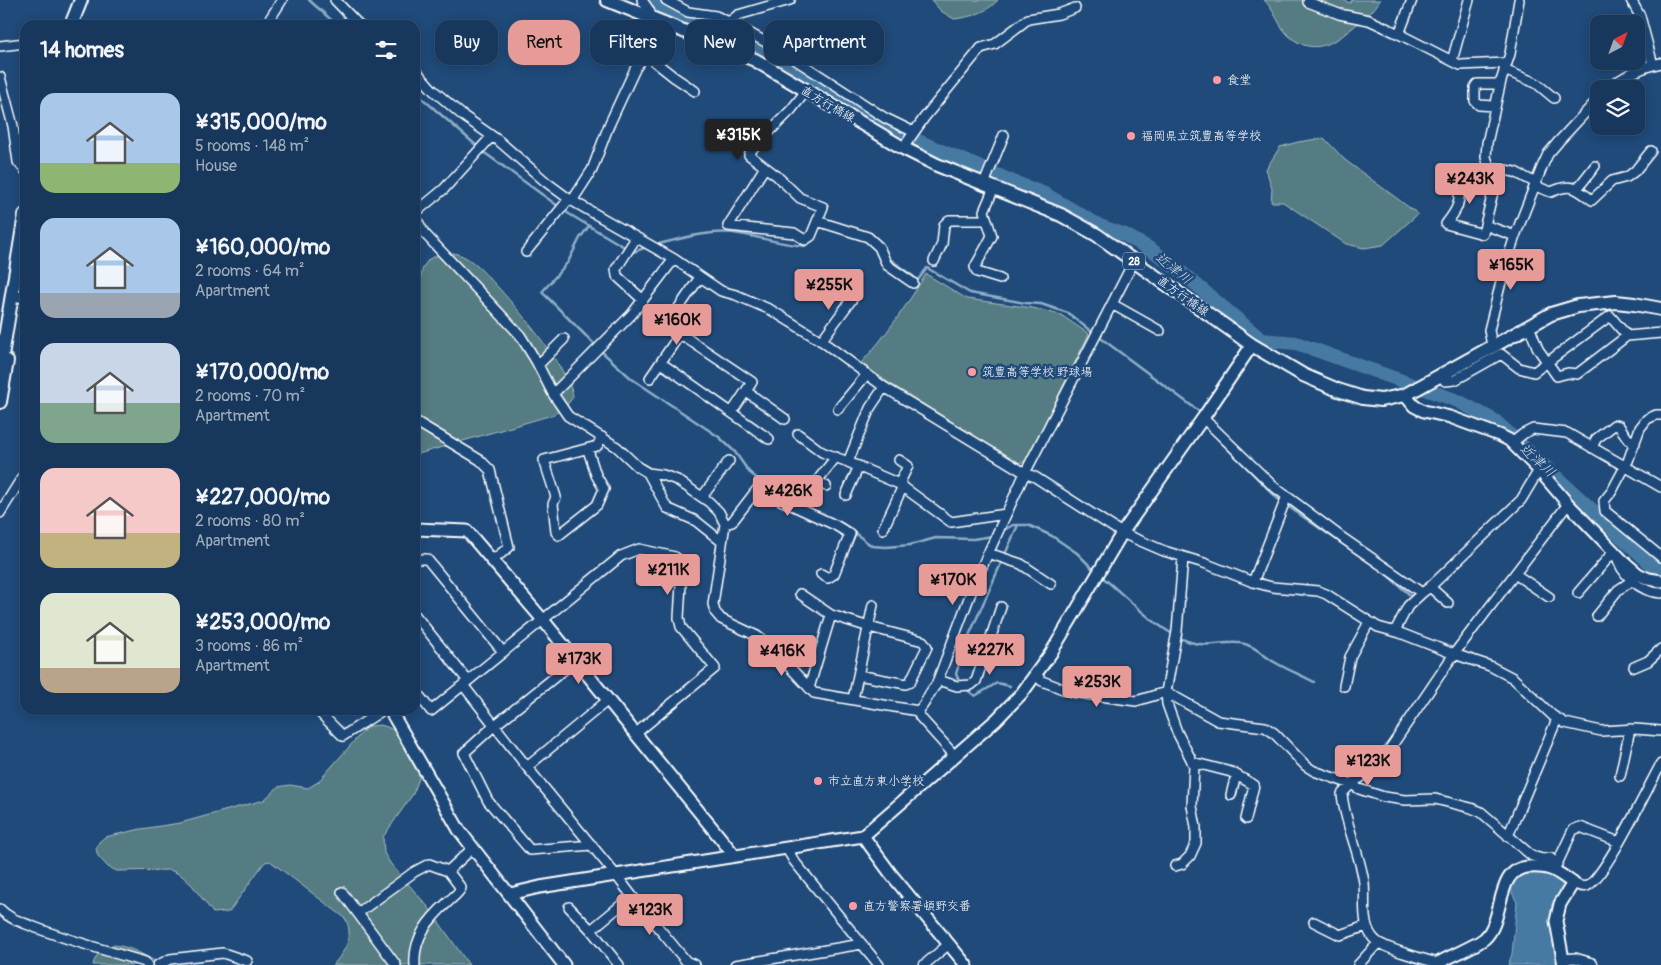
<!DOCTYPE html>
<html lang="en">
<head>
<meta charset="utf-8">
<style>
  body { margin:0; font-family:Pangolin,"Klee One",sans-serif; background:#203f62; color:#f1f3f6; height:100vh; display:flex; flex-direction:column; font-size:19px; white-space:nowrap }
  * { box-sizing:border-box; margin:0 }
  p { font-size:16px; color:#9eacbb }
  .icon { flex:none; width:28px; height:28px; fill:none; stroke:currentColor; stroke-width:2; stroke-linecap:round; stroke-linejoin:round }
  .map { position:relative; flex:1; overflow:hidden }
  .panel { position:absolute; left:20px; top:20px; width:400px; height:695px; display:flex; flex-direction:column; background:#17385c; border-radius:15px; box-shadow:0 2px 12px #0003,0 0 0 1px #365272 }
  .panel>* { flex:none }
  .banner { position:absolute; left:435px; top:20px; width:475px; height:45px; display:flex; gap:10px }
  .needle { width:32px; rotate:41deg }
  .fabs { position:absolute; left:1590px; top:15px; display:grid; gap:10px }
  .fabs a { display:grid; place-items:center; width:55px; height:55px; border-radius:10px; background:#17385c; box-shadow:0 2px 12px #0003,0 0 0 1px #365272; font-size:25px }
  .price { position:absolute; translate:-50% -42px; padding:0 11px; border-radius:5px; background:#e69b98; color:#111; font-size:16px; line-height:32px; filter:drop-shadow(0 1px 2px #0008) }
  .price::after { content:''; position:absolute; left:50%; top:30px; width:15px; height:11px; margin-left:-8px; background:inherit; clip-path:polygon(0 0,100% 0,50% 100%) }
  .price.selected { background:#222; color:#fff }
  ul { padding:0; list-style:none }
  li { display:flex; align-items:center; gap:15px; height:125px; padding:0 20px }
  li span { display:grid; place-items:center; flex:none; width:140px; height:100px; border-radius:15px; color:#555 }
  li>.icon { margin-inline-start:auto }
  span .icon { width:60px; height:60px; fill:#fffc; stroke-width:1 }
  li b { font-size:21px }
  h2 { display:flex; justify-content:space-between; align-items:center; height:60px; padding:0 20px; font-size:21px }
  .pill { padding:0 18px; border-radius:15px; background:#17385c; box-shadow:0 2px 12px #0003,0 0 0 1px #365272; font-size:18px; line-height:45px }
  .pill.selected { background:#e69b98; color:#111 }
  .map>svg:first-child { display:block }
  .green { fill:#557c82; stroke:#aabec0 }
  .water { fill:#467aa3; stroke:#90afc8 }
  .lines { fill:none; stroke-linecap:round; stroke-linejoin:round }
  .stream { stroke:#90afc8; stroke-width:2.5 }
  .river { stroke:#467aa3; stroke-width:14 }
  .street-casing { stroke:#fff; stroke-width:12 }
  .secondary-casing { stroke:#fff; stroke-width:15 }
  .primary-casing { stroke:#fff; stroke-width:16 }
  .street { stroke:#1f4a7a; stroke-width:9 }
  .secondary { stroke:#1f4a7a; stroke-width:11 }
  .primary { stroke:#1f4a7a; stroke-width:12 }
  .poi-dot { fill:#ff9aa2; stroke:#1f4a7a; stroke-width:2 }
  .labels { text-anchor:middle; stroke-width:5; stroke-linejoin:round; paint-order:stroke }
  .shield { fill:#1f4a7a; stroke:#bcc9d7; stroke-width:1 }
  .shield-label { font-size:11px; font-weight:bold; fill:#fff }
  .poi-label { font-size:12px; fill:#fff; stroke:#1f4a7a; text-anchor:start }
  .street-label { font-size:12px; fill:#fff; stroke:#1f4a7a }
  .water-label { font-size:14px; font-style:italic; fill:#d1dee8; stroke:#1f4a7a }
</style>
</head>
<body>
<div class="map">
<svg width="1661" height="965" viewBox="0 0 1661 965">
  <rect width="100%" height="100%" fill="#1f4a7a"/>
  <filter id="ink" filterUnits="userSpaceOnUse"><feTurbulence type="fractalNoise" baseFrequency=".02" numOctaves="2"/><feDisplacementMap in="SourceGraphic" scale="10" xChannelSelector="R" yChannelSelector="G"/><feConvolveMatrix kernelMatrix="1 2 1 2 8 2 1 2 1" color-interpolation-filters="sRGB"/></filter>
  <g filter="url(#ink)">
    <path class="green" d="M 931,0 L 998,0 C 986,13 971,17 954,19 L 941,11 Z
      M 1264,0 L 1343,0 L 1350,3 L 1352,0 L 1380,0 C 1374,11 1365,18 1356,25 C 1335,43 1313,58 1288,35 C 1278,25 1274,9 1264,0 Z
      M 1324,138 L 1345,160 L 1418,214 L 1383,245 L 1364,248 L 1346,244 L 1283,202 L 1271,202 L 1272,189 L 1266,169 L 1280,147 L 1298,142 Z
      M 446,252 C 456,253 463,255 471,261 C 494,278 572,370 573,397 L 564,409 L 552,415 L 415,455 L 415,301 L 423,267 L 429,259 Z
      M 926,274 L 967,299 L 1033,308 L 1061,315 L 1089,334 L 1026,461 L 1019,463 L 886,381 L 861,363 C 886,336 906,306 926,274 Z
      M 380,725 C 403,729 410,753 422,771 L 413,794 L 383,837 L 384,853 L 390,863 L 429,908 L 469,965 L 333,965 C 345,951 355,936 345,918 L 270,861 L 265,862 L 261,867 L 229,912 L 213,913 L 192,885 L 181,875 L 170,870 L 117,871 L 108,867 L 98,856 L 96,849 L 99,842 L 105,837 L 141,829 L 180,823 L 264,800 L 278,787 L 290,785 L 308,788 L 318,782 L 364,730 L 371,726 Z
      M 113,945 C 131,946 147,957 162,965 L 93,965 C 95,955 103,947 113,945 Z"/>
    <path class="water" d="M 1548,872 L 1564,886 L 1552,904 L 1550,924 L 1559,965 L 1508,965 L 1512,954 L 1517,902 C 1511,893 1510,888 1514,878 L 1523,873 Z"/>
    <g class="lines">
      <path class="stream" d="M 309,0 L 337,25
        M 415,92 L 478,147
        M 482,151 L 569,214 L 626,248
        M 589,226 L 580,238 L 568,262 L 542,292 L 596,346
        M 655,245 C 682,238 712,229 740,234 C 762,238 783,244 805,246
        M 631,251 L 633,252 L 647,247
        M 890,259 L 918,280 L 927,268 L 970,293 L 1025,303 L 1041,304 L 1068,313 L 1093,333
        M 1098,336 L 1200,412 L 1200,415
        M 600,350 L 632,379 L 719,437 L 735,452 L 749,472 L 764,484
        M 1218,439 L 1281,502
        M 1286,505 L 1376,567
        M 817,512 L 843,524 L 872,546 L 886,547 L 910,545 L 936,538 L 973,539 L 993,536
        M 1002,531 L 1013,525 L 1028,525 L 1052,536 L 1077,553 L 1095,571
        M 1385,573 L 1410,595
        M 1101,576 C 1127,597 1159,632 1190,642 C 1207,648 1223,641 1240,643 C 1255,645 1263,656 1276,663 C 1288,670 1301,675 1314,682
        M 960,683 L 956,674 L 964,647 L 1018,525
        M 966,689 L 975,696 L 997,683 L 1010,686"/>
      <path class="river" d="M 656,0 L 661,7 L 673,17 L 695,27 L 717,30 L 788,64 L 897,132 L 1011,181 L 1045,194 L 1100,226 L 1123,234 L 1152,250 L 1180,271 L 1262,340 L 1296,343 L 1458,401 L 1495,421 L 1661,573"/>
      <g class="street-casing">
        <path id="street" d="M 335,0 L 359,25
          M 642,0 L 649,10 L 652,18
          M 666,0 L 688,12 L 716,16 L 729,22 L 782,51 L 885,118 L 914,132
          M 1412,0 L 1399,34 L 1460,65 L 1507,63
          M 1631,0 L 1640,16 L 1653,65
          M 1308,2 L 1339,14 L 1369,20 L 1399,34
          M 729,22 L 738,15 L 790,0
          M 266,25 L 282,0
          M 707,39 L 716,16
          M 0,46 L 25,43
          M 645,54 L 674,77 L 695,91
          M 1452,61 L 1469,0
          M 415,70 L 433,90 L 462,115 L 499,141 L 546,182 L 569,199 L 674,259 L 721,291 L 736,295 L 771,310 L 823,342 L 884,387 L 1025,473 L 1035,477 L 1122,533 L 1164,551 L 1204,563 L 1253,582 L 1272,587 L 1318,591 L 1326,594 L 1378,627 L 1400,633 L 1454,654 L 1490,666 L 1513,678 L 1553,716 L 1565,723 L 1601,731 L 1635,729 L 1661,731
          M 1504,70 L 1536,83 L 1554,98
          M 1631,73 L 1635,89
          M 0,77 L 13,126 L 18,162 L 25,170
          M 1607,89 C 1623,77 1640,67 1661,63
          M 1494,106 L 1479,105 L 1475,101 L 1475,87 L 1477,84 L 1500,84
          M 903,148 L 924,118 L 981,48 L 995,44 L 1028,19 L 1059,14 L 1075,8
          M 765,167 L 728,226 L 794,233 L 805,240 L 811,236 L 823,207 L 800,198 L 777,176 L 749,155 L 753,148 L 791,110 L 806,91
          M 1489,167 L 1515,172 L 1536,183
          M 984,184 L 1004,135
          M 1459,184 C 1461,203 1457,210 1446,224 L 1483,234 L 1485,225
          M 1535,186 L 1551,192 C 1571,183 1575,187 1592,200 L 1612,181 L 1627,177 L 1635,171 L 1651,151
          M 994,188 L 984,211 L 992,236 L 975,267 L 977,272 L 1000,279
          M 1577,189 L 1595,166
          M 572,201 L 592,170 L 609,125 L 635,69 L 665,24
          M 415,213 L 444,189 L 492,136
          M 415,216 L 424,233 L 520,335 L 536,361 L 553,394 L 568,416 L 617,447 L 638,467 L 648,473 L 663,475 L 677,480 L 709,502 L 719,512 L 725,524 L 713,604 L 715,612 L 721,619 L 757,636 L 769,645 L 814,693 L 918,711
          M 817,221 L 868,237 L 879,247 L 887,265 L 913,283
          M 1515,236 L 1485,225 L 1493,192 L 1491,172 L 1486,157 L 1487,143 L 1501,81 L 1510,54 L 1519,0
          M 636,238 L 616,269 L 617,276 L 643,300
          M 526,252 L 569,199
          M 934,261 L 942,244 L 944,225 L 949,220 L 987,220
          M 700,277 L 669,322 L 670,327 L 752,382 L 732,412
          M 1112,304 L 1160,331
          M 1529,326 L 1538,349 L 1557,376 L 1568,373 L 1577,374 L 1627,336
          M 821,341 L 855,295
          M 1492,346 L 1489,330 L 1504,270 L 1515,236 L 1542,167 L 1548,154 L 1559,141 L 1599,98
          M 661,363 L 769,439
          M 538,365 L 564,339
          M 1441,375 L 1445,381 L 1455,380 L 1501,354 L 1519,368 L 1534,372 L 1610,316 L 1627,336 L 1661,333
          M 650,378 L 680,334
          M 884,387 L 870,408 L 848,462 L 899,484 L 951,522 L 1006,514
          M 747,392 L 785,419
          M 553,394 L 632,314 L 674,259
          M 838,409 L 867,374
          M 1661,415 L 1656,415 L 1647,419 L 1640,428 L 1628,461 L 1612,491 L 1604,501 L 1605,511 L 1661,557
          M 1203,418 L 1273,486 L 1344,539 L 1422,593 L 1430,587 L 1521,500 L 1539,470
          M 415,421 L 480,460 L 490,470 L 509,547 L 493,560
          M 798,434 L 822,452 L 848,462
          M 1512,443 L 1523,434 L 1533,429 L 1567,433 L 1661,487
          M 1592,448 L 1596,439 L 1614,425 L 1619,426 L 1628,439 L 1635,443
          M 588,450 L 596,475 L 604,489 L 597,505 L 559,535 L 556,532 L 553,504 L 556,497 L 544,460 L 597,446 L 602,437
          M 899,460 L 908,466 L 899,484
          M 648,473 L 667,508 L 696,521 L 721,541
          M 826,486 L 817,481 L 836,457
          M 846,495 L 859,466
          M 702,497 L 729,461
          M 0,513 L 25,473
          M 725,524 L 732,522 L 759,487 L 764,486 L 776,498 L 835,525 L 850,534 L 834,574 L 828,578 L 821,574
          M 883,529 L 903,486
          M 988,553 L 1021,564 L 1051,584
          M 415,559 L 427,559 L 503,652
          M 1515,574 L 1549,597
          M 1253,582 L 1287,496
          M 1430,587 L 1448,603
          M 1578,593 L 1609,557 L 1616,553 C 1620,574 1640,592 1661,593
          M 800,594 L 831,615
          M 415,615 L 468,681
          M 1597,616 L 1618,590 L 1633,580
          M 1395,631 L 1408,606 L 1422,593
          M 576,660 L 494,726 L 464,753 L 488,801 L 530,850 L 592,845
          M 1634,667 L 1648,661 L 1661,649
          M 1036,675 L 1042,681 L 1071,692 L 1136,701 L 1166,692 L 1218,721 L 1265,727 L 1274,733 L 1306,766 L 1314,771 L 1351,784 L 1359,789 L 1384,797 L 1405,800 L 1435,799 L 1471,808 L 1481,812 L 1532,856 L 1543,859 L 1550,858 L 1557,864 L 1554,869
          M 938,680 L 957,686 L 971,685 L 976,681 L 1001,607
          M 463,685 L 527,767 L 616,875 L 632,896 L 686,961 L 695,965
          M 1344,686 L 1350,657 L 1369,622
          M 809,688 L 831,615 L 869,627 L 923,641 L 927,647 L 910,682 L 906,684 L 858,675
          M 415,690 L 431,711 L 621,556 L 639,549 L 675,557 L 680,561 L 682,567 L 679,618 L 681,627 L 715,668 L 635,734
          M 853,699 L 873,605
          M 918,711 C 924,707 929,692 936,685 L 975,582 L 1025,473 L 1134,261
          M 918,711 L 920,717 L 955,756
          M 319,712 L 343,736 L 383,710
          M 1192,762 L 1231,772 L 1254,785 L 1246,819
          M 527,767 L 608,700
          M 1620,776 L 1630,729
          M 1231,795 L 1236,775
          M 1508,836 L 1557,719
          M 787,849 L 794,861 L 879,965
          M 1557,864 L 1573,830 L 1580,827 L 1619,842
          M 1175,866 L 1182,864 L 1190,856 L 1196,843 L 1196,827 L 1192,806 L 1194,765 L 1177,732 L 1167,704 L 1166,692 L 1177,631 L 1183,558
          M 448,871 L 473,848
          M 1573,883 C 1577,885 1582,888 1587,886 C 1605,878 1649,785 1661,764
          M 342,892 L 396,965
          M 569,907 L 591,930
          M 0,909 C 9,919 22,922 34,927 C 70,941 108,951 145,962 L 147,965
          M 358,913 L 414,872 L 429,864 L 448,871 L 461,888 C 458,894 453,897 448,902 C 429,919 413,938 415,965
          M 1314,922 L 1340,935 L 1366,926
          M 1563,959 L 1575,958 L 1592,963 L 1593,965
          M 1438,963 C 1426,960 1384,948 1376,941 C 1360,926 1366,903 1364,883 C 1360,853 1345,825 1342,794 L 1351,784 L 1370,771 L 1387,753 L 1454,654 L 1568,504
          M 158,965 L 170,959 L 223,953 L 247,961
          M 619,965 L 591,930 L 632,896
          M 735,965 L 862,944
          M 924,965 L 949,944
          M 1358,965 L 1378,943"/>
      </g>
      <g class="secondary-casing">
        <path id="secondary" d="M 13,295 L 25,297
          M 1405,395 L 1414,406 L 1424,411 L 1450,417 L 1499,435 L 1509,440 L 1539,470 L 1568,504 L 1624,562 L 1638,574 L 1649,579 L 1661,581
          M 415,529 L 467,531 L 543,620 L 735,856
          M 390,710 L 459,830 L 564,965
          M 863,836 L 891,874 L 966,965
          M 510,894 L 540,887 L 863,836 L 996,720 L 1022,693 L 1051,653 L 1122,533 L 1203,418 L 1252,345
          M 1437,965 L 1438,963 C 1448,957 1478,945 1485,938 C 1505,919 1495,869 1528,867 C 1550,865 1556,871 1573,883 L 1560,904 L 1556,921 L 1564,965"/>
      </g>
      <g class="primary-casing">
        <path id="primary" d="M 607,0 L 755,60 L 903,148 L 937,165 L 1061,215 L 1097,235 L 1252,345 L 1303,375 L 1338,390 L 1363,398 L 1381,400 L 1405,395 L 1551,314 L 1578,306 L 1616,302 L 1634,304 L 1661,309
          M 71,25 L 81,0
          M 0,368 L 25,215
          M 0,402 L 7,361"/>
      </g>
      <use href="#street" class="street"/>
      <use href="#secondary" class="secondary"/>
      <use href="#primary" class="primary"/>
    </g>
  </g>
  <g class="poi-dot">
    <circle cx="1217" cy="80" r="5"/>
    <circle cx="1131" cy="136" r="5"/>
    <circle cx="972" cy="372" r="5"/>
    <circle cx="818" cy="781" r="5"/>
    <circle cx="853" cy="906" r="5"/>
  </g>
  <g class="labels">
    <rect class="shield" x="1123" y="252.5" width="22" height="17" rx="4"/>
    <g class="shield-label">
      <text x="1134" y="265">28</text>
    </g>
    <g class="poi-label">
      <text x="1227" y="84">食堂</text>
      <text x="1141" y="140">福岡県立筑豊高等学校</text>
      <text x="982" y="376">筑豊高等学校 野球場</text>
      <text x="828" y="785">市立直方東小学校</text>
      <text x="863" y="910">直方警察署頓野交番</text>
    </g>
    <g class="street-label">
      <text transform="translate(828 104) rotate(30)" y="4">直方行橋線</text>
      <text transform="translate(1183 296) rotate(35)" y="4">直方行橋線</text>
    </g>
    <g class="water-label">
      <text transform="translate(1174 268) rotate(39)" y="5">近津川</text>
      <text transform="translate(1538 460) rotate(42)" y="5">近津川</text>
    </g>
  </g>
</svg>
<div class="fabs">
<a><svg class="needle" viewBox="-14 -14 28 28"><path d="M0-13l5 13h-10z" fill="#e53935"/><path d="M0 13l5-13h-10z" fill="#9eacbb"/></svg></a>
<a><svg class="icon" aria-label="layers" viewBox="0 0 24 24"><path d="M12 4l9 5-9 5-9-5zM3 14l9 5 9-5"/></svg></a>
</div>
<b class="price selected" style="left:738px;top:161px">¥315K</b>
<b class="price" style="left:1470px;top:205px">¥243K</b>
<b class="price" style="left:1511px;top:291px">¥165K</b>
<b class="price" style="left:829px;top:311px">¥255K</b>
<b class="price" style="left:677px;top:346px">¥160K</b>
<b class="price" style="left:788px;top:517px">¥426K</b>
<b class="price" style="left:668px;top:596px">¥211K</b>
<b class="price" style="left:953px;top:606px">¥170K</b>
<b class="price" style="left:990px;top:676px">¥227K</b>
<b class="price" style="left:782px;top:677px">¥416K</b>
<b class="price" style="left:579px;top:685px">¥173K</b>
<b class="price" style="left:1097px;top:708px">¥253K</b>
<b class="price" style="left:1368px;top:787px">¥123K</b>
<b class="price" style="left:650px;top:936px">¥123K</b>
<div class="banner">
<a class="pill">Buy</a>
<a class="pill selected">Rent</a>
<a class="pill">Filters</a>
<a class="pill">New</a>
<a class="pill">Apartment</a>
</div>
<section class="panel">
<h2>14 homes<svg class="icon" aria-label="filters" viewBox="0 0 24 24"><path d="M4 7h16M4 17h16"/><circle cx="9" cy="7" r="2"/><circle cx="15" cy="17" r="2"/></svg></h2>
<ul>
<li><span style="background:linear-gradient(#a9c7e8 70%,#8fb573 0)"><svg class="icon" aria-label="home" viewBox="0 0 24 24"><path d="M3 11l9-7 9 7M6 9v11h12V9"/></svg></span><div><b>¥315,000/mo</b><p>5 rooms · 148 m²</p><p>House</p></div></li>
<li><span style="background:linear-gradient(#a9c7e8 75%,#9aa5b1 0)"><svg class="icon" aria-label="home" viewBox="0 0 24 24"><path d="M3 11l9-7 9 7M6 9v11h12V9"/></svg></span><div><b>¥160,000/mo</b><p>2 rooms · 64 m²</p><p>Apartment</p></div></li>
<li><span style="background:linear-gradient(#c9d6e8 60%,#7fa58c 0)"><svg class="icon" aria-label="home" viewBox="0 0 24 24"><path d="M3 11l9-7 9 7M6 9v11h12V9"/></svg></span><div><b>¥170,000/mo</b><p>2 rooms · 70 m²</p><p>Apartment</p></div></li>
<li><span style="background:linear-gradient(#f6c9c9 65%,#c2b280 0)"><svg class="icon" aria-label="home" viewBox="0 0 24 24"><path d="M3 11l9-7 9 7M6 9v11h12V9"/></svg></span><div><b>¥227,000/mo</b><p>2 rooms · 80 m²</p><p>Apartment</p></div></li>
<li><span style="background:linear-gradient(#dfe7d0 75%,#b9a48a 0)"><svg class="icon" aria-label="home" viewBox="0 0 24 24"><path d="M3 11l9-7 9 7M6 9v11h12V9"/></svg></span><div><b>¥253,000/mo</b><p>3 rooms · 86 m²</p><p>Apartment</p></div></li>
</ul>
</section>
</div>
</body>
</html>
